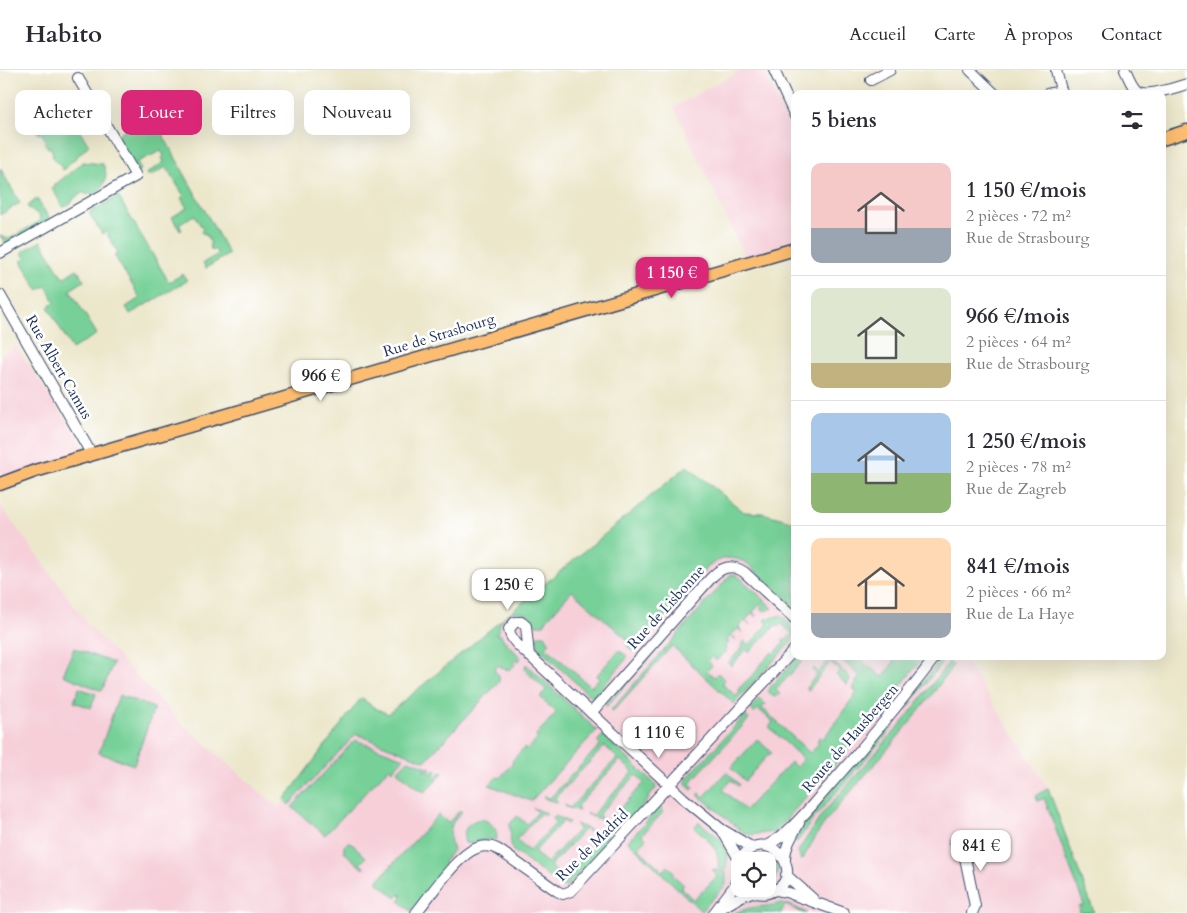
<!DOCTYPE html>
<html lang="fr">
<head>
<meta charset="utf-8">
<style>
  body { margin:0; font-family:Cardo,serif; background:#f7f7f7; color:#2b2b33; height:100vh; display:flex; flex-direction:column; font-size:19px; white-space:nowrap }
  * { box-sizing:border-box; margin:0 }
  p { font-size:16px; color:#7c7c81 }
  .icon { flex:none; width:28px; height:28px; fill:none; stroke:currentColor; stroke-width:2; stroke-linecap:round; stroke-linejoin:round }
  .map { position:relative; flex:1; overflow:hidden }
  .details { position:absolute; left:791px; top:20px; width:375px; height:570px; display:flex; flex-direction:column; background:#fff; border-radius:10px; box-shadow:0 5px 20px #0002 }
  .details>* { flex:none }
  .hud { position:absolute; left:15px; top:20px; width:475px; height:45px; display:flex; gap:10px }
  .buttons { position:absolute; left:731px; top:782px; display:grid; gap:10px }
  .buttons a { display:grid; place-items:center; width:45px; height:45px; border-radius:10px; background:#fff; box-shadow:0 5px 20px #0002; font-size:25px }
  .price { position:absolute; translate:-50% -42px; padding:0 11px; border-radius:10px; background:#fff; color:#222; font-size:16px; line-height:32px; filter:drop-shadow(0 1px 2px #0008) }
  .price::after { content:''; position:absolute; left:50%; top:30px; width:15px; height:11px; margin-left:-8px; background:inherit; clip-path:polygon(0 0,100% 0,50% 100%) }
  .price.selected { background:#db2777; color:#fff }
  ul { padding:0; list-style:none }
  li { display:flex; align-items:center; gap:15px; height:125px; padding:0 20px }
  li+li { border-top:1px solid #e1e1e2 }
  li span { display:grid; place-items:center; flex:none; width:140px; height:100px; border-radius:10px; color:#555 }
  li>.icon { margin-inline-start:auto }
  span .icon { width:60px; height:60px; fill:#fffc; stroke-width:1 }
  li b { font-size:21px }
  h2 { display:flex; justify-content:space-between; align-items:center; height:60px; padding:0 20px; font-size:21px }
  .pill { padding:0 18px; border-radius:10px; background:#fff; box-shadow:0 5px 20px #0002; font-size:18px; line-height:45px }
  .pill.selected { background:#db2777; color:#fff }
  header { display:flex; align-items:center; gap:30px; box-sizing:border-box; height:70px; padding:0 25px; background:#fff; border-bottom:1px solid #e1e1e2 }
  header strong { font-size:24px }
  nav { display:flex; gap:28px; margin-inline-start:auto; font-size:18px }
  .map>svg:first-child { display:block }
  .built { fill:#f6cfd9; fill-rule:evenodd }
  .green { fill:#76d097; stroke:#48807a }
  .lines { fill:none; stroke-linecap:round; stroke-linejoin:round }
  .minor-casing { stroke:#3a4b6e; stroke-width:12 }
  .major-casing { stroke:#3a4b6e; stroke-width:15 }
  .minor { stroke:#fff; stroke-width:10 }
  .major { stroke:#fcbd6f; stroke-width:12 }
  .labels { text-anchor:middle; stroke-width:5; stroke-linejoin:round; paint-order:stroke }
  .street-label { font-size:15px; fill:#1b2f5e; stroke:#fff }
</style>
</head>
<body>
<header>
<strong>Habito</strong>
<nav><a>Accueil</a><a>Carte</a><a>À propos</a><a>Contact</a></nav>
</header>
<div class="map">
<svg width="1187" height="843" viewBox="0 0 1187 843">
  <rect width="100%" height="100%" fill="#fff"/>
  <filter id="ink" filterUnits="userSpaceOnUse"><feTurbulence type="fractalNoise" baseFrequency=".02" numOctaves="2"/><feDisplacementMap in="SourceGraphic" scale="10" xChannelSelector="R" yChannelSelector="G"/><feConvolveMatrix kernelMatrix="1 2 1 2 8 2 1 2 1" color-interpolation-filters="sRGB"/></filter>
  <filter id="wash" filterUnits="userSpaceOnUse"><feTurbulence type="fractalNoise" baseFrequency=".0096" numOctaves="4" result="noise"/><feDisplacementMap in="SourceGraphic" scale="20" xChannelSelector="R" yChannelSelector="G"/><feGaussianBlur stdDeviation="1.12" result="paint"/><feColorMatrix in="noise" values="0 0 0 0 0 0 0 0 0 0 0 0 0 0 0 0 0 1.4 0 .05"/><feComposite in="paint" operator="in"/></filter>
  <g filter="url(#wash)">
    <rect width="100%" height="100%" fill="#ece7cb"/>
    <path class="built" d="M 742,0 L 763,0 L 795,67 L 795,171 L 745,187 L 674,37 Z
      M 16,276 L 86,379 L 0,418 L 0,285 Z
      M 687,396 L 744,442 L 762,443 L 795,452 L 795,586 L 964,586 L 966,591 L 1048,718 L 1094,843 L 0,843 L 0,435 L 90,557 L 182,654 L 279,738 L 361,628 L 375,638 L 388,644 ZM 740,791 L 768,791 L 768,819 L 740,819 Z"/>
    <path class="green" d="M 54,16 L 59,23 L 55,26 L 89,75 L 63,100 L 58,92 L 57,93 L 52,86 L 54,85 L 50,77 L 48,78 L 44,72 L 46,70 L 41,63 L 39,64 L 35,57 L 37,56 L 33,49 L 31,49 L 22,34 Z
      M 149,40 L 229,184 L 206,198 L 203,193 L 218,184 L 215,179 L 212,181 L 209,175 L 211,174 L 205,163 L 203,164 L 201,161 L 203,159 L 194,145 L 179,154 L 182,160 L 180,161 L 172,147 L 187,138 L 181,128 L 184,126 L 166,97 L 151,106 L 149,104 L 147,106 L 146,104 L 164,92 L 162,88 L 164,86 L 161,81 L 137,92 L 141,100 L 138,102 L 116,66 Z
      M 83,92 L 103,94 C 109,106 105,117 94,125 L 90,123 L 86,125 L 84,122 L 73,129 L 73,131 L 67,136 L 62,137 L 58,128 L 52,119 L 56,114 Z
      M 0,98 L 20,133 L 0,145 Z
      M 118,126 L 169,212 L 183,204 L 187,211 L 130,244 L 126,237 L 140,228 L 114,185 L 118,183 L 106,162 L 102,164 L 89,143 Z
      M 35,130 L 38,130 L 50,150 L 8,175 L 0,166 L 9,169 L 40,151 L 39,145 L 27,137 Z
      M 41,171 L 63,208 L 77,199 L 84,211 L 70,220 L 97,264 L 72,279 L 48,237 L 55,232 L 46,216 L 38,220 L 21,191 L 25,189 L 22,182 Z
      M 687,396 L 744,442 L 762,443 L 795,452 L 795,538 L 748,494 C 734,485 720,487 708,497 L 634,582 L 626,575 L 629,571 L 572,521 L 547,549 L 544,555 L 536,555 C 526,535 499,538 499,562 L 496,563 L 497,565 L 500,564 L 504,570 L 521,588 L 518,592 L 515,590 L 513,592 L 515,595 C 509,602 505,600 498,595 L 494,600 L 499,605 L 499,612 L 425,691 L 356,664 L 289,735 L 284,730 L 361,628 L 375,638 L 388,644 Z
      M 725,502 L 607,636 L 605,635 L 716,509 Z
      M 731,504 L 737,505 L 773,538 L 764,541 L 760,538 L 763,535 L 761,533 L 753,542 L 757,547 L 752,543 L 746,550 L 750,555 L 745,551 L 739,557 L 743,563 L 738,559 L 732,565 L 736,570 L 731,566 L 727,570 L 729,573 L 725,577 L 727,580 L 716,591 L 712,587 L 708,591 L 712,596 L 707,601 L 714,607 L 718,603 L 725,610 L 722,614 L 736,626 L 740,622 L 738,619 L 758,600 L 757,599 L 772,582 L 774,584 L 784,573 L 783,571 L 784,569 L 786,570 L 792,564 L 781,553 L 778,557 L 776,555 L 749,582 L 746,579 L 731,596 L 728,593 L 742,578 L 742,573 L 744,571 L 749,575 L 768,554 L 764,550 L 781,545 C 790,554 796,559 792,571 L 734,634 L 672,576 L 613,641 L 611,640 Z
      M 537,565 L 545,565 L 550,573 L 546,577 L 591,617 L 599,608 L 597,605 L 619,580 L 628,587 L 595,626 L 590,626 L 538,578 Z
      M 74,578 L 113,593 L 102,621 L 63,605 Z
      M 799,586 L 807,586 L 776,620 L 780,624 L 776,627 L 772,626 L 767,621 Z
      M 826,586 L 848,605 L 850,609 L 847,615 L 836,605 L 840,600 L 830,592 L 809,620 L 806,618 L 817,604 L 812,600 L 814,598 L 818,602 L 828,591 L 824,587 Z
      M 844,586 L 863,586 L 864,593 L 883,607 L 898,586 L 924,586 L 872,653 L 775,762 L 751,765 L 744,763 L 698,725 L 700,723 L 704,727 L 726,702 L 739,714 L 738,716 L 731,710 L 723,720 L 745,740 L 791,692 L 796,697 L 803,689 L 769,657 L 773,652 L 758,639 L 754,643 L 750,639 L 760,628 L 766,634 L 762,638 L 810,683 L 819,673 L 817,671 L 820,666 L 823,669 L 857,622 L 852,618 L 860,606 L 841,589 Z
      M 942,586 L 947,586 L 888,663 L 814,748 L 797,772 L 793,771 L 816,738 L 874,672 L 914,624 Z
      M 949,592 L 953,595 C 917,649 872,696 830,746 C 819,759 811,776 801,791 L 798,781 L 823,743 L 902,653 Z
      M 526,594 L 597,660 L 531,731 L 489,715 L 497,707 L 500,708 L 513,693 L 512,691 L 524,678 L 527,680 L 538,668 L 535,666 L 556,643 L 540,627 L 546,620 L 525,600 Z
      M 79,618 L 96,624 L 91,638 L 74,632 Z
      M 119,625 L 154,638 L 134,695 L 99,683 Z
      M 745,645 L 749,649 L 690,713 L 694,718 L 692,720 L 686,715 L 686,709 Z
      M 603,665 L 655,714 L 656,719 L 648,727 L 649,729 L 616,764 L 602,758 L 644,713 L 636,705 L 599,744 L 602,750 L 586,744 L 588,743 L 591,746 L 633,702 L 620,690 L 577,736 L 579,741 L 566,737 L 565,735 L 570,738 L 617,688 L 605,676 L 555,728 L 558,733 L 543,728 L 545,725 L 549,729 L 600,675 L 597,672 Z
      M 757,669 L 772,683 L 768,685 L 745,711 L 731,698 Z
      M 355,670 L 404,688 L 392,701 L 389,698 L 325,765 L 292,737 Z
      M 408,690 L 426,696 L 423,701 L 425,701 L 428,697 L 431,698 L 428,702 L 431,703 L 434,700 L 437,700 L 434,705 L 437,706 L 440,702 L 443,703 L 425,722 L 417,719 L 397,701 Z
      M 1048,718 L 1094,842 L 1080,843 L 1079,837 L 1084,835 L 1044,728 L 1038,731 L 1036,726 Z
      M 660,737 L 664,741 L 642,765 L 646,769 L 638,778 L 663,801 L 668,796 L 674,802 L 672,804 L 684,815 L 681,818 L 694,830 L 717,806 L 712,799 L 726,802 L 726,815 L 701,841 L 628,771 Z
      M 533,738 L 547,743 L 545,746 L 541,743 L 516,770 L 529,781 L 556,753 L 552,749 L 555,746 L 569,752 L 566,754 L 563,751 L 534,782 L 547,793 L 579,759 L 576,754 L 590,760 L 588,762 L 585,759 L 550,796 L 563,808 L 599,769 L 596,765 L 598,762 L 612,768 L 567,816 L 562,817 L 512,780 C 509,772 512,764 509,755 L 517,746 L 527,754 L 538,742 Z
      M 460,740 L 462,742 C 449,751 448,766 453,780 L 444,792 L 448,796 L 411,841 L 399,831 L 402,826 L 400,824 L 396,828 L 378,813 L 378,810 L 439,744 L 448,753 Z
      M 481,749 C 492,752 497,758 497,769 L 478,771 L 470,774 L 465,773 C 461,761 468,751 481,749 Z
      M 699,752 L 718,767 L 728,782 L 726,800 L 718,798 C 721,779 707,769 694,757 Z
      M 349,771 L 366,787 L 360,794 L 364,797 L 363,799 L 344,782 L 344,776 Z
      M 760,785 L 770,786 L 777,795 C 779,804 776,810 768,814 L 768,791 L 750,791 Z
      M 782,833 L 785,835 L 788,834 L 807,843 L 803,843 L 785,835 L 781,843 L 735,843 C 750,835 766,838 782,833 Z"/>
  </g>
  <g filter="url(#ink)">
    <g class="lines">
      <g class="minor-casing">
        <path id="minor" d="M 774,0 L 795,46
          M 970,0 L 995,24
          M 1056,0 L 1062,24
          M 1125,0 C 1128,6 1131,16 1137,21 C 1146,28 1176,17 1187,14
          M 871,10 L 890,0
          M 1047,24 L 1062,21
          M 0,183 L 136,106 L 78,8
          M 0,225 L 92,385
          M 529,586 L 526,556 L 521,552 L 515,552 L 509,559 C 510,570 522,579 530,586 L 683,728 L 721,759 L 753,778
          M 591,643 L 710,509 C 720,498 730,493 744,502 L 795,549
          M 723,762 L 740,791
          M 955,772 L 963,778 L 975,836 L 972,843
          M 766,776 C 790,764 811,736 829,716 C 866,674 902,631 936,586
          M 740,791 C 763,749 811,804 773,821 C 764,826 756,824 748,819
          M 785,791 C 784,777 793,765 799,753
          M 786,805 L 813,829
          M 776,820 L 789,823 L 844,843
          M 720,839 L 740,827 L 752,822
          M 416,843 C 429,827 458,784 477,778 C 485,775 492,776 499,780 L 557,821 L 563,824 L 571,821 L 795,579
          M 714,843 L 735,815 L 739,803"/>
      </g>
      <g class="major-casing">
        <path id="major" d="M 1162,69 L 1187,61
          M 0,414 L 35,401 L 795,179"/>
      </g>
      <use href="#minor" class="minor"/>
      <use href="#major" class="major"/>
    </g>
  </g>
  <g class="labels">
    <g class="street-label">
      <text transform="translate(439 265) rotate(-17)" y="5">Rue de Strasbourg</text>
      <text transform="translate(59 297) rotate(60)" y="5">Rue Albert Camus</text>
      <text transform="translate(666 537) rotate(-48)" y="5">Rue de Lisbonne</text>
      <text transform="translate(850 668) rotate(-49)" y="5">Route de Hausbergen</text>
      <text transform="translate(592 775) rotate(-45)" y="5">Rue de Madrid</text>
    </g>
  </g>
</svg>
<div class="buttons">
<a><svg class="icon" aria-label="locate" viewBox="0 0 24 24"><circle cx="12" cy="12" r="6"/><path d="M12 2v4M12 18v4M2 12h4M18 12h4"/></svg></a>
</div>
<b class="price selected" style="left:672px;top:229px">1 150 €</b>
<b class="price" style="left:321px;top:332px">966 €</b>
<b class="price" style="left:508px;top:541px">1 250 €</b>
<b class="price" style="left:659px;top:689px">1 110 €</b>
<b class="price" style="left:981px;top:802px">841 €</b>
<div class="hud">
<a class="pill">Acheter</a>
<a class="pill selected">Louer</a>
<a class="pill">Filtres</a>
<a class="pill">Nouveau</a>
</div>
<section class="details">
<h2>5 biens<svg class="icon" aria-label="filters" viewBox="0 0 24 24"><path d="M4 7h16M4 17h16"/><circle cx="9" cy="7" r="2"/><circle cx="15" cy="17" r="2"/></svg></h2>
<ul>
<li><span style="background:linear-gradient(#f6c9c9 65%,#9aa5b1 0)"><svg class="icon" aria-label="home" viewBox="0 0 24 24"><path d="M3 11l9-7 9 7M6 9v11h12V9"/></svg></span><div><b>1 150 €/mois</b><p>2 pièces · 72 m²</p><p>Rue de Strasbourg</p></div></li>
<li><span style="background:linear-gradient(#dfe7d0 75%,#c2b280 0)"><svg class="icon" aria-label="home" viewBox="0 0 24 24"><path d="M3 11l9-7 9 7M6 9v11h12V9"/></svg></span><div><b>966 €/mois</b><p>2 pièces · 64 m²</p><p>Rue de Strasbourg</p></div></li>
<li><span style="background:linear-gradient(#a9c7e8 60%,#8fb573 0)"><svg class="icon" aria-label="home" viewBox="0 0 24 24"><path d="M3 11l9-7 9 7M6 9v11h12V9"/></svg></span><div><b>1 250 €/mois</b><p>2 pièces · 78 m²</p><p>Rue de Zagreb</p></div></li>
<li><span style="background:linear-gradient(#ffd9b3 75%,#9aa5b1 0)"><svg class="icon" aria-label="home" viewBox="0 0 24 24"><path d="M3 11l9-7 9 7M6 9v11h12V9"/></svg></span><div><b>841 €/mois</b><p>2 pièces · 66 m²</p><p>Rue de La Haye</p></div></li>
</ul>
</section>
</div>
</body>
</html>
